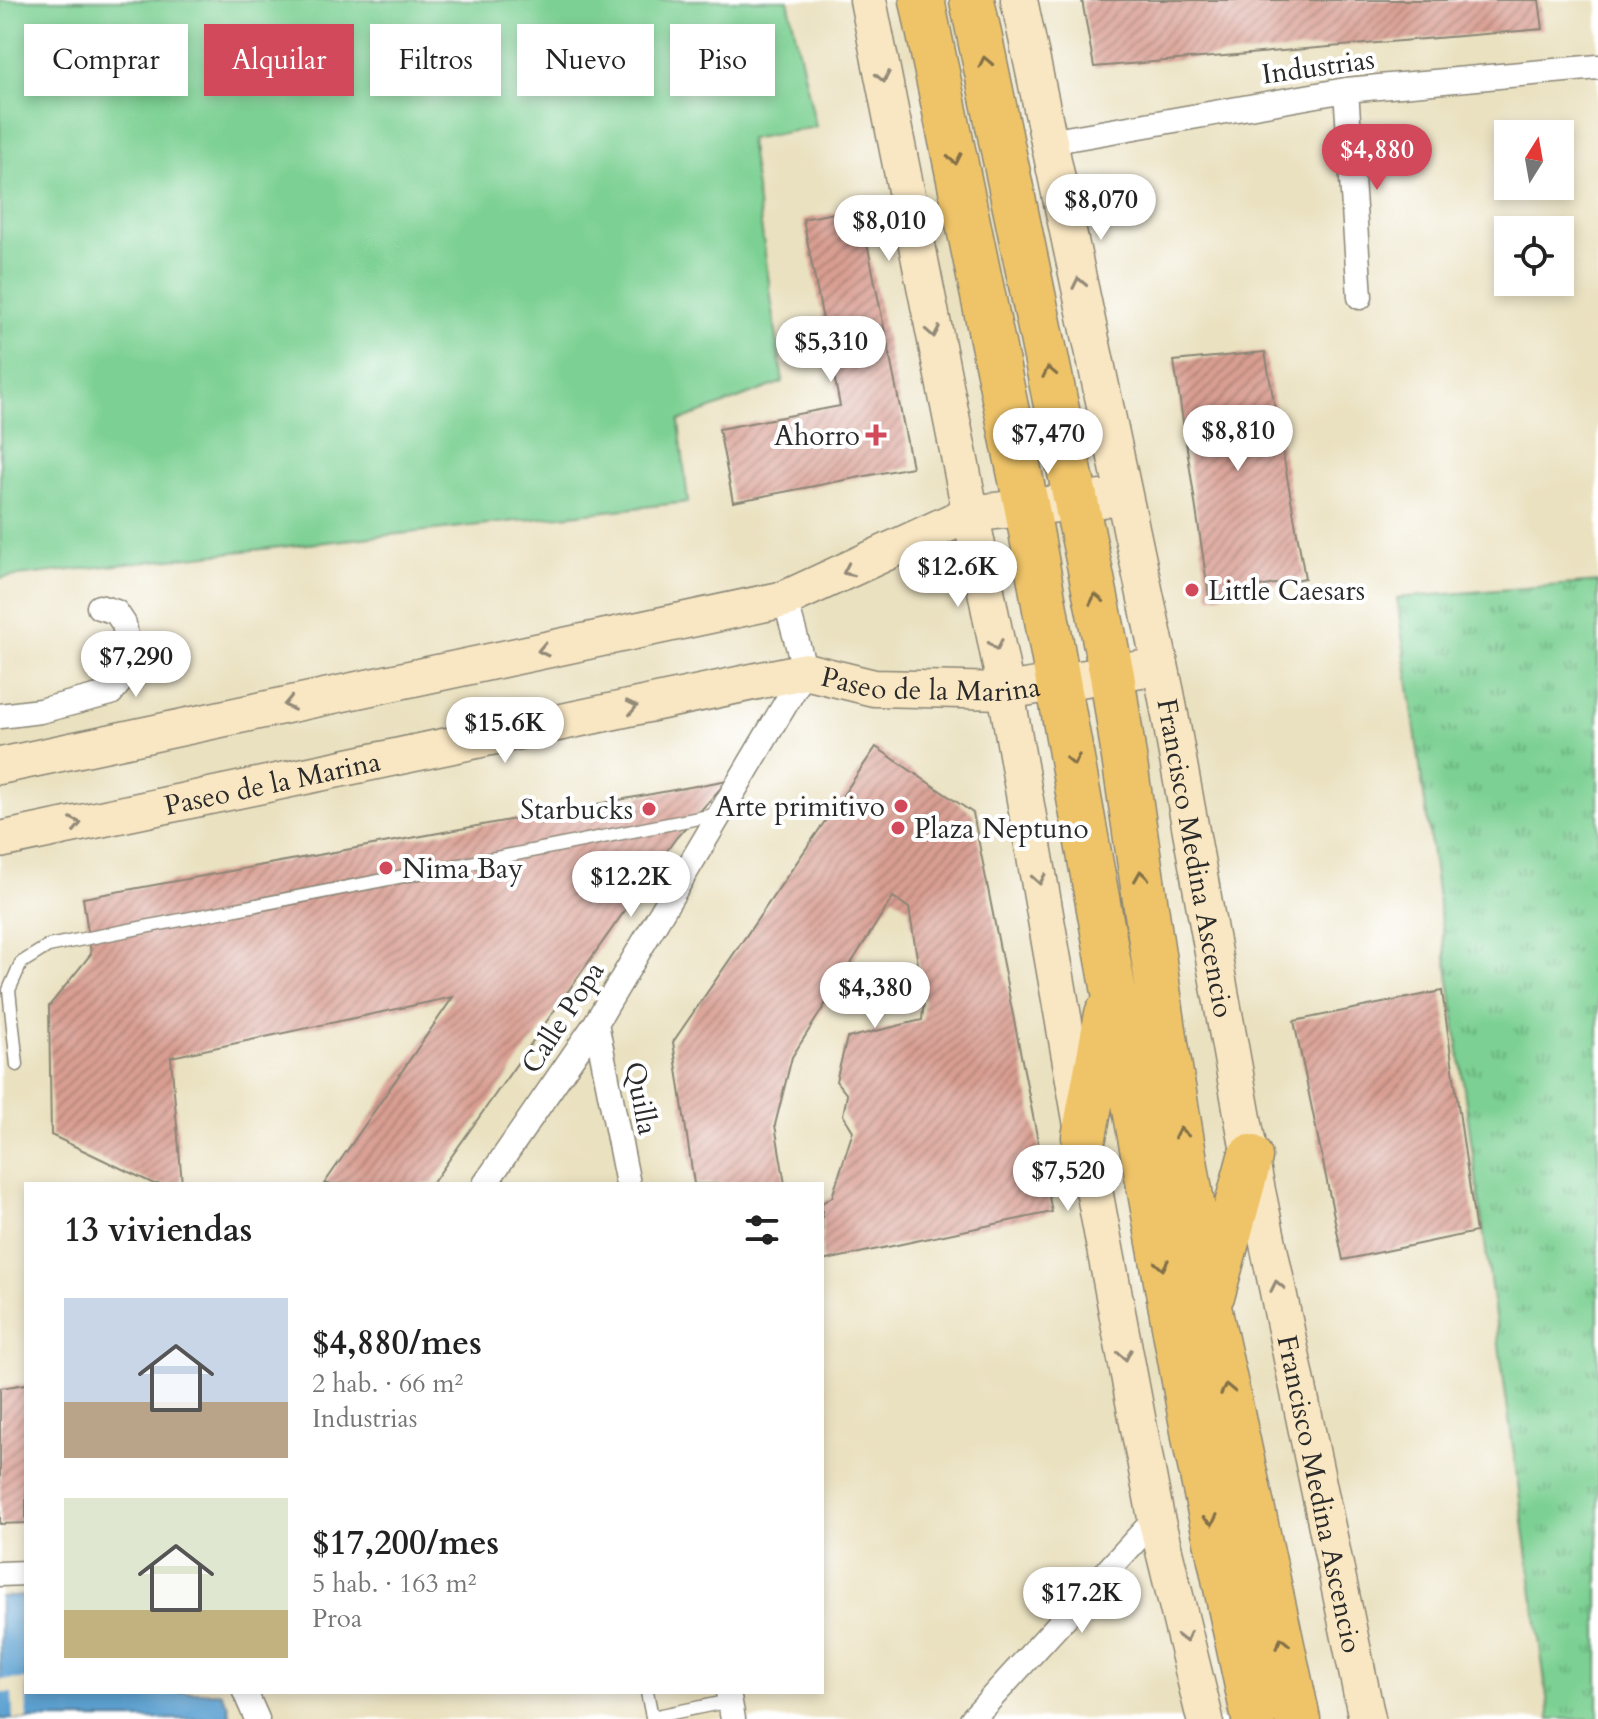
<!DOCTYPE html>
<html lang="es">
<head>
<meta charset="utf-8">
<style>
  body { margin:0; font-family:Cardo,serif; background:#f2f2f2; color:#222; height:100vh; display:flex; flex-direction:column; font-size:30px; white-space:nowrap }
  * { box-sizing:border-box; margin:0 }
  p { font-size:26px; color:#767676 }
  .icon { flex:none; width:44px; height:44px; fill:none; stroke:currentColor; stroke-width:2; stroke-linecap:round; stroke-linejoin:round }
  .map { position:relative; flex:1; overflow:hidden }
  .drawer { position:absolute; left:24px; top:1182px; width:800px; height:512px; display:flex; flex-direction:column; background:#fff; border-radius:0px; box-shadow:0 4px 12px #0003 }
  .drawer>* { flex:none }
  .top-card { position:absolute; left:24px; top:24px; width:800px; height:72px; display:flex; gap:16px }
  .needle { width:52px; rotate:11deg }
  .tools { position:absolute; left:1494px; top:120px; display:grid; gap:16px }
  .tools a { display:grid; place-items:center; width:80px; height:80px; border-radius:0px; background:#fff; box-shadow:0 4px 12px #0003; font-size:40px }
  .price { position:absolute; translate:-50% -68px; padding:0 18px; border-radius:28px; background:#fff; color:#222; font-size:26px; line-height:52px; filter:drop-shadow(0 2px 4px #0008) }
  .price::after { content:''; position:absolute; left:50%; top:48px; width:24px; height:18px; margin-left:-12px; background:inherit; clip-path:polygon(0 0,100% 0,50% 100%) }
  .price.on { background:#d1495b; color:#fff }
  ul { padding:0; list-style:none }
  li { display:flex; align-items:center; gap:24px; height:200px; padding:0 40px }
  li span { display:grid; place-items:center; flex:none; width:224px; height:160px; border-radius:0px; color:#555 }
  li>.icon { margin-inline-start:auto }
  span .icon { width:96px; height:96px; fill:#fffc; stroke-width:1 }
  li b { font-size:34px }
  h2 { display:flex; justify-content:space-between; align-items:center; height:96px; padding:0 40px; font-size:34px }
  .pill { padding:0 28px; border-radius:0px; background:#fff; box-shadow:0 4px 12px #0003; font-size:28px; line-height:72px }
  .pill.on { background:#d1495b; color:#fff }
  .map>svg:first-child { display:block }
  .grass { fill:#7bd093; stroke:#537e5f; stroke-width:2 }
  .park { fill:url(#park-tufts); stroke:#537e5f; stroke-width:2 }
  .water { fill:#5da2d2; stroke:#44667e; stroke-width:2 }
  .pier { fill:#eae1c0 }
  .building { fill:url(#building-hatch) }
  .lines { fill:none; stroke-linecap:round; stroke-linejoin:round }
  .lane-casing { stroke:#8a8676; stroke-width:15 }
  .street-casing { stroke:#8a8676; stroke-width:27 }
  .secondary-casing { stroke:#8a8676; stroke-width:39 }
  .highway-casing { stroke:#8a8676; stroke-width:47 }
  .lane { stroke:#fff; stroke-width:12 }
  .street { stroke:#fff; stroke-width:24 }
  .secondary { stroke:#f9e7c3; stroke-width:36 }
  .highway { stroke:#efc469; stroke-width:44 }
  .oneway { stroke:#837047 }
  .oneway2 { stroke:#928977 }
  .poi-dot { fill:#d1495b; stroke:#fff; stroke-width:3 }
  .labels { text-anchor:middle; stroke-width:8; stroke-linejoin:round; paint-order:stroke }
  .street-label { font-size:28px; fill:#2b2b2b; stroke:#fff }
  .poi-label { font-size:28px; fill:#2b2b2b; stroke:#fff; text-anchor:end }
</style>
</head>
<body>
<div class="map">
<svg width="1598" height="1719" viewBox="0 0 1598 1719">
  <defs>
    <pattern id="park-tufts" width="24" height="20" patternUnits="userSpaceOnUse" patternTransform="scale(2)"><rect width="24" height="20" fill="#7bd093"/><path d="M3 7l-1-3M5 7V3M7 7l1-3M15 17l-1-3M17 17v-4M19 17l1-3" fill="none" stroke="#65a978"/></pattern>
    <pattern id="building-hatch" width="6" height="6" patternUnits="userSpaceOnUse" patternTransform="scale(2)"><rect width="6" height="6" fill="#d99e92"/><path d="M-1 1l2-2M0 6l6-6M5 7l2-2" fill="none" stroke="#b08177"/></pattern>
  </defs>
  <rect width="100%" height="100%" fill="#fff"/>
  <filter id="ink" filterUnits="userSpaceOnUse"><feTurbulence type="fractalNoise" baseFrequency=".0125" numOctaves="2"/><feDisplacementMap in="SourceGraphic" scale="16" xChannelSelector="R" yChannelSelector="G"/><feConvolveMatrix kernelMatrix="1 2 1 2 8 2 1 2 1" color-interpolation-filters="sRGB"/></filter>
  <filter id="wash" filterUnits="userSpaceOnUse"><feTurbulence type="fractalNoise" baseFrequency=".006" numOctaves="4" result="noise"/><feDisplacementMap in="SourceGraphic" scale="32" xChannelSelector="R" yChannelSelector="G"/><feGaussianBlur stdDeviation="1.8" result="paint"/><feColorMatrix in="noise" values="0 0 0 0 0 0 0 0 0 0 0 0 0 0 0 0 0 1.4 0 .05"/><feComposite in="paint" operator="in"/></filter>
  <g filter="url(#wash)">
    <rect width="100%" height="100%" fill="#eae1c0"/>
    <path class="grass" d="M 0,0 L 788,0 L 816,127 L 749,139 L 783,382 L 679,421 L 688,502 L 0,578 Z"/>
    <path class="park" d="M 1598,582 L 1598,1719 L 1550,1719 L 1397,598 Z"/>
    <path class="water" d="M 26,1595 L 26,1692 L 220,1692 L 228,1705 L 231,1719 L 0,1719 L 0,1597 Z"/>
    <path class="pier" d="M 26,1679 L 27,1719 L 13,1719 L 12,1693 L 0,1693 L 0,1680 Z"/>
    <g id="blocks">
      <path class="building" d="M 1082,0 L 1539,0 L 1543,29 L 1094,67 Z
        M 860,208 L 912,467 L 733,502 L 719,429 L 840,406 L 803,219 Z
        M 1265,352 L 1305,578 L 1209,597 L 1174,361 Z
        M 876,747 L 973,813 L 1052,1212 L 822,1261 L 822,1203 L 832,1197 L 853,1131 L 843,1115 L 847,1095 L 836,1081 L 847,1038 L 922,1020 L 924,1001 L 909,908 L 893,897 L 792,1057 L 775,1125 L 785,1184 L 694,1184 L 673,1042 Z
        M 728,780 L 676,838 L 432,1184 L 324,1184 L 453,997 L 171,1057 L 182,1184 L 154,1184 L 51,1135 L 49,1006 L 91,954 L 83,898 Z
        M 1442,991 L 1476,1232 L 1343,1260 L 1294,1021 Z
        M 26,1384 L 26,1523 L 0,1524 L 0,1388 Z"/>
    </g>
  </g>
  <g filter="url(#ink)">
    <use href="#blocks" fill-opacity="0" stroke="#8a8676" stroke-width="2"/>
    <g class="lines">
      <g class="lane-casing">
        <path id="lane" d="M 17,1065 L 9,990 L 21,963 L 48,946 L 719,814
          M 647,1692 L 652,1717 L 730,1701"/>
      </g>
      <g class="street-casing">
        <path id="street" d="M 1346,90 L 1360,297
          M 1049,142 L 1346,90 L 1598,67
          M 0,716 L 40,711 L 111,693 L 127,673 L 127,643 L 124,624 L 116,612 L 99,607
          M 596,1023 L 628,1184
          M 485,1184 L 596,1023 L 805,671 L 785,599
          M 0,1574 L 26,1573
          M 245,1692 L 257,1719
          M 728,1692 L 733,1719
          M 972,1719 L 1156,1518"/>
      </g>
      <g class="secondary-casing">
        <g id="secondary">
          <path d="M 868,0 L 1006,691 L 1084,1137 L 1156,1518 L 1205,1719"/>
          <path id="s1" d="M 1019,0 L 1166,693 L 1250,1157 L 1367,1719"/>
          <path d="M 0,766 L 785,599 L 969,514 L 1102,499"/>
          <path id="s2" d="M 0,840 L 805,671 L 874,688 L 1006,691 L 1160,666"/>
        </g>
      </g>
      <g class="highway-casing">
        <path id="highway" d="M 922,0 L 1027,509 L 1195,1442 L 1254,1719
          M 972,0 L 1112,675 L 1167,1050 L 1209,1307 L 1298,1719
          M 1084,1137 L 1107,1014
          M 1213,1293 L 1250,1157"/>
      </g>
      <use href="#lane" class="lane"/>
      <use href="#street" class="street"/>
      <use href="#secondary" class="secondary"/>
      <use href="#highway" class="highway"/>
    </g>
    <defs><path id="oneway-chevron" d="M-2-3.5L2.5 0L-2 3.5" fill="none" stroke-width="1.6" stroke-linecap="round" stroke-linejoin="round" transform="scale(2)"/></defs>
    <g class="oneway">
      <use href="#oneway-chevron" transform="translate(985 62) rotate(-102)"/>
      <use href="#oneway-chevron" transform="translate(955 159) rotate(78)"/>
      <use href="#oneway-chevron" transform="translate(1049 372) rotate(-102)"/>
      <use href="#oneway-chevron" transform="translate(1096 599) rotate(-102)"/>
      <use href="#oneway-chevron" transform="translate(1073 760) rotate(80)"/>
      <use href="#oneway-chevron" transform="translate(1141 876) rotate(-98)"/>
      <use href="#oneway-chevron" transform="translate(1181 1133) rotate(-99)"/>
      <use href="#oneway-chevron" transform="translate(1162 1265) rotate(80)"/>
      <use href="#oneway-chevron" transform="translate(1227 1389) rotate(-102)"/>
      <use href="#oneway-chevron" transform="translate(1211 1520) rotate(78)"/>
      <use href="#oneway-chevron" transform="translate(1282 1643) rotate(-102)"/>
    </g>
    <g class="oneway2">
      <use href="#oneway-chevron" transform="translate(883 77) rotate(79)"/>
      <use href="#oneway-chevron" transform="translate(1079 283) rotate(-102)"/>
      <use href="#oneway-chevron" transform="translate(933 332) rotate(79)"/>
      <use href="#oneway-chevron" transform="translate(848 571) rotate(155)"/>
      <use href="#oneway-chevron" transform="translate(996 645) rotate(78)"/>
      <use href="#oneway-chevron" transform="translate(543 650) rotate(168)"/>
      <use href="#oneway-chevron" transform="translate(289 704) rotate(168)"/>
      <use href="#oneway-chevron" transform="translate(632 707) rotate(-12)"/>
      <use href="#oneway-chevron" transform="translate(76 824) rotate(-12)"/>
      <use href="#oneway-chevron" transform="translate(1039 879) rotate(80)"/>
      <use href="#oneway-chevron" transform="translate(1277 1286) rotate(-102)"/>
      <use href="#oneway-chevron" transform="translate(1125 1355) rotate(79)"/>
      <use href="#oneway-chevron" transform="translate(1185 1637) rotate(76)"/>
    </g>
  </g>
  <g class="poi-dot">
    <path d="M872 423h8v8h8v8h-8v8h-8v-8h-8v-8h8z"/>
    <circle cx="1192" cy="590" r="8"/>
    <circle cx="901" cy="806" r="8"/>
    <circle cx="649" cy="809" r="8"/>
    <circle cx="898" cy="828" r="8"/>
    <circle cx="386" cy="868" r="8"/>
  </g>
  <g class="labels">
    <g class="street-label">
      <text transform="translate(1318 66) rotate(-8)" y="10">Industrias</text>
      <text dy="10" stroke="none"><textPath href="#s2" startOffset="950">Paseo de la Marina</textPath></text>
      <text dy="10" stroke="none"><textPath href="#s2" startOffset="278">Paseo de la Marina</textPath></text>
      <text dy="10" stroke="none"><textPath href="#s1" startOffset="876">Francisco Medina Ascencio</textPath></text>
      <text transform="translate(562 1017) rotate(-57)" y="10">Calle Popa</text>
      <text transform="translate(642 1098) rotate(79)" y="10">Quilla</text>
      <text dy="10" stroke="none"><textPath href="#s1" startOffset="1524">Francisco Medina Ascencio</textPath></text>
    </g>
    <g class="poi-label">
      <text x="860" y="445">Ahorro</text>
      <text x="1208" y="600" text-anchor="start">Little Caesars</text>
      <text x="885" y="816">Arte primitivo</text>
      <text x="633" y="819">Starbucks</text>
      <text x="914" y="838" text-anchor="start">Plaza Neptuno</text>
      <text x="402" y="878" text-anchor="start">Nima Bay</text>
    </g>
  </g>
</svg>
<div class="tools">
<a><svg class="needle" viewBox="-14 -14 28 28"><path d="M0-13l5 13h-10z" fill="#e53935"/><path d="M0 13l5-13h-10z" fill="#767676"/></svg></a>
<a><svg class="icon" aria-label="locate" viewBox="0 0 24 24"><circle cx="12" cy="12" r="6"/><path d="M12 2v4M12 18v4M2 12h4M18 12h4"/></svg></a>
</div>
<b class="price on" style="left:1377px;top:192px">$4,880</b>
<b class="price" style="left:1101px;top:242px">$8,070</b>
<b class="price" style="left:889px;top:263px">$8,010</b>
<b class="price" style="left:831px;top:384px">$5,310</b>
<b class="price" style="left:1238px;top:473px">$8,810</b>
<b class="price" style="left:1048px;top:476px">$7,470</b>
<b class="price" style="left:958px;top:609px">$12.6K</b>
<b class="price" style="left:136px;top:699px">$7,290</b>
<b class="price" style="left:505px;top:765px">$15.6K</b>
<b class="price" style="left:631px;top:919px">$12.2K</b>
<b class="price" style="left:875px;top:1030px">$4,380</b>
<b class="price" style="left:1068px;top:1213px">$7,520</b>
<b class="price" style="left:1082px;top:1635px">$17.2K</b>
<div class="top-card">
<a class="pill">Comprar</a>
<a class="pill on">Alquilar</a>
<a class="pill">Filtros</a>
<a class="pill">Nuevo</a>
<a class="pill">Piso</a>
</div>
<section class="drawer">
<h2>13 viviendas<svg class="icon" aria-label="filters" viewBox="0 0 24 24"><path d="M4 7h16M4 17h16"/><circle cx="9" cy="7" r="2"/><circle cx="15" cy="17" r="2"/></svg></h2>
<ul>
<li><span style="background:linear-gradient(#c9d6e8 65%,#b9a48a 0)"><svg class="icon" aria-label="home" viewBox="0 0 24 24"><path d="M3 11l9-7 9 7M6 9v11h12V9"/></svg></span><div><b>$4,880/mes</b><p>2 hab. · 66 m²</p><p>Industrias</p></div></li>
<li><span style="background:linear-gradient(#dfe7d0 70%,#c2b280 0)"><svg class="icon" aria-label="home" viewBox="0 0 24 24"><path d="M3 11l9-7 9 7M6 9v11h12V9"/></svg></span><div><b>$17,200/mes</b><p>5 hab. · 163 m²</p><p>Proa</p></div></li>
</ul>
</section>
</div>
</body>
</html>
